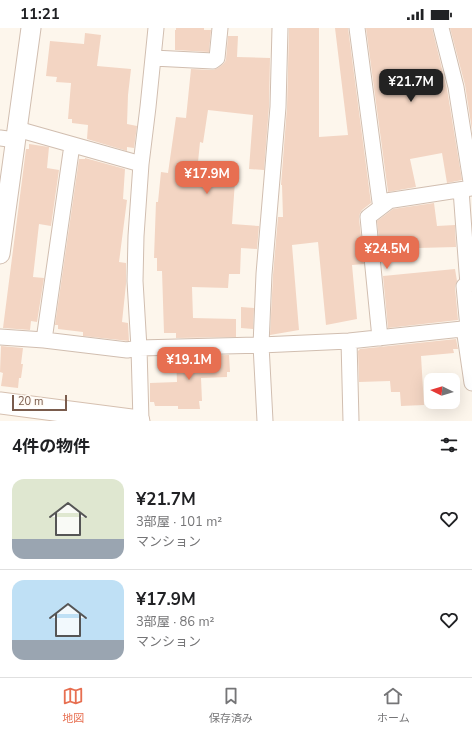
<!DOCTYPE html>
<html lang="ja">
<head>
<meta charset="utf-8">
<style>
  body { margin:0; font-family:"Nunito Sans","Noto Sans JP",sans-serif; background:#f6f6f6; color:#202124; height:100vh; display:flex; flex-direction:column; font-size:15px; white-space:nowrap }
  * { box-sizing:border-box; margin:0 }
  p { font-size:13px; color:#757577 }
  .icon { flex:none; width:22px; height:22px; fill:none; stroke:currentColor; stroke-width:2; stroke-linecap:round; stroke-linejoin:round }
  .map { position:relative; height:393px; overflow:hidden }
  .details { display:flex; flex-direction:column; background:#fff; flex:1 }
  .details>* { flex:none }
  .needle { width:26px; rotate:275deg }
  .controls { position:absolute; left:424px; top:345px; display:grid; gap:8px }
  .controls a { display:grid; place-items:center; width:36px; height:36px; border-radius:8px; background:#fff; box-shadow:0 4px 16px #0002; font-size:20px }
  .scale { position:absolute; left:12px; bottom:10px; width:55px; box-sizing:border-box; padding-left:4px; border:2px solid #7a5c4d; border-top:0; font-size:11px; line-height:14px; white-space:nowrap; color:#7a5c4d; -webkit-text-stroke:3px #fffaf3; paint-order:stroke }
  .price { position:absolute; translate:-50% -34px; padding:0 9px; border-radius:8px; background:#e76f51; color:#fff; font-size:13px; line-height:26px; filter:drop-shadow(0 1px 2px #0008) }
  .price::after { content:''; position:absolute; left:50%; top:24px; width:12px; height:9px; margin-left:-6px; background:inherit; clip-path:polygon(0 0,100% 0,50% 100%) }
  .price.current { background:#222; color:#fff }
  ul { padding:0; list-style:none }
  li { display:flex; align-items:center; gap:12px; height:100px; padding:0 12px }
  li+li { border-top:1px solid #e0e0e0 }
  li span { display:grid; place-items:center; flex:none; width:112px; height:80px; border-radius:12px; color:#555 }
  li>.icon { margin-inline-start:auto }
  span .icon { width:48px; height:48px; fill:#fffc; stroke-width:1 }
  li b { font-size:17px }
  h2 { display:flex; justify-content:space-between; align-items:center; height:48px; padding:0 12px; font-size:17px }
  .status { display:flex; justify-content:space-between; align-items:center; height:28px; padding:0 20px; background:#fff; direction:ltr }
  .status svg { height:11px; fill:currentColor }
  .tabs { display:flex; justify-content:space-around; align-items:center; height:56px; border-top:1px solid #e0e0e0; background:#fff; font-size:11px; color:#757577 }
  .tabs a { display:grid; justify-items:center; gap:2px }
  .tabs .current { color:#e76f51 }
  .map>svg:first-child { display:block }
  .building { fill:#f3d5c3 }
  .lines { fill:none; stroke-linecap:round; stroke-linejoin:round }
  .minor-casing { stroke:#d1beb0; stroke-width:17 }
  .tertiary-casing { stroke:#d1beb0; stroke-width:21 }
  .secondary-casing { stroke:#d6c0b0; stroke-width:23 }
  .minor { stroke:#fff; stroke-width:15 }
  .tertiary { stroke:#fff; stroke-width:19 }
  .secondary { stroke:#fff; stroke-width:21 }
</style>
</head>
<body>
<div class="status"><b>11:21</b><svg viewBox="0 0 49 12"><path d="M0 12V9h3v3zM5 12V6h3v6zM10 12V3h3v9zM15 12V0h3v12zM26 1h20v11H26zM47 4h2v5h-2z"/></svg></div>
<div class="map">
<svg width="472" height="393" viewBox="0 0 472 393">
  <rect width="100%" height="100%" fill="#fdf6ec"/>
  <path class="building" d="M 176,0 L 204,0 L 204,2 L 211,2 L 209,24 L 175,22 L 175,2 L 176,2 Z
    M 289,0 L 319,0 L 319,109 L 348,107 L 335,0 L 348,0 L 371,175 L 362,182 L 360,185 L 359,190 L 364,236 L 352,237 L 357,291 L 326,297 L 318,214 L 292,217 L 299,302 L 270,307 L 273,247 L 278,189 L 283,189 L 282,157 L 281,157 L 287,79 Z
    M 366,0 L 432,0 L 447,61 L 462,152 L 447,155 L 442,125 L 410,131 L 416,159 L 388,164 Z
    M 450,0 L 472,0 L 472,102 L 465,57 Z
    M 85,5 L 101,7 L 97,38 L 131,41 L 128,67 L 127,96 L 137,98 L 134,120 L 127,119 L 127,123 L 87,111 L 88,97 L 72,95 L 72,91 L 68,91 L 71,55 L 56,54 L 57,49 L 46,48 L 50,13 L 84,16 Z
    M 228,8 L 238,8 L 237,29 L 270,30 L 269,79 L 264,142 L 249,141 L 253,87 L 208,82 L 203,115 L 200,114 L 197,144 L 211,145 L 211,151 L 235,153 L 232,196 L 259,198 L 257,221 L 241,220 L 240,246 L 229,246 L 228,260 L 192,259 L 193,290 L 236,291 L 236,309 L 176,310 L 176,305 L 164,305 L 162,243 L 157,243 L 157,230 L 154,230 L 156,174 L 158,174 L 161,144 L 168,145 L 176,89 L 186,90 L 191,41 L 213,42 L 218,40 L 222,37 L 225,34 L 226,31 Z
    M 29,116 L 49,119 L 47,140 L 59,142 L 51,198 L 39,196 L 33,249 L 44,250 L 37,294 L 31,293 L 30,302 L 3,300 L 26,121 L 29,121 Z
    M 85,130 L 125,141 L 123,171 L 127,172 L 119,234 L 126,235 L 126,256 L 122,294 L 128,295 L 129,313 L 83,308 L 83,304 L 58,301 L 58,297 L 55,297 L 79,131 L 85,131 Z
    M 434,175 L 437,198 L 455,197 L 456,219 L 380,221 L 377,193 L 393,181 Z
    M 455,241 L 457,253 L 455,259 L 458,292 L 388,300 L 383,248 Z
    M 241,279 L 254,280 L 253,301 L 241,300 Z
    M 456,311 L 458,321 L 453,321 L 454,325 L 421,328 L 424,377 L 401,378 L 400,364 L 391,364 L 390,353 L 359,354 L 358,323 L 360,321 Z
    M 1,318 L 23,320 L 21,336 L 23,336 L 21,350 L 19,350 L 18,360 L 1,358 L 3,345 L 0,344 Z
    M 229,327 L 230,344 L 227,344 L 227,349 L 201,350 L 202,373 L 199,373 L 200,381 L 178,381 L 178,378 L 155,378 L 154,374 L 150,374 L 150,355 L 177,354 L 176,328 Z"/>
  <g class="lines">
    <g class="minor-casing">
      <path id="minor" d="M 357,0 L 380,174 L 472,160
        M 441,0 L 456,59 L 472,160
        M 153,30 L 213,33 L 217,30 L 220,0
        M 17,101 L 141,136
        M 0,110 L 15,112
        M 461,162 L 468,257 L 464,258 L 468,300
        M 464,300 L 472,355
        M 0,309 L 44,312 L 127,322 L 139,320 L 261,317 L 349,313 L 472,300
        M 380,310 L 368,189 L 389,173
        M 44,312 L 72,117
        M 349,313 L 351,393
        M 141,393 L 139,320 L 135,253 L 136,208 L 141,136 L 148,79 L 156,0
        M 265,393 L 261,317 L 264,246 L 278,79 L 280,0"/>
    </g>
    <g class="tertiary-casing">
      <path id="tertiary" d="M 0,226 L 31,0"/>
    </g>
    <g class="secondary-casing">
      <path id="secondary" d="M 0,375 L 139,393"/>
    </g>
    <use href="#minor" class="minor"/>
    <use href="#tertiary" class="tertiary"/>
    <use href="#secondary" class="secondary"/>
  </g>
</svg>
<div class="controls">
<a><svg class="needle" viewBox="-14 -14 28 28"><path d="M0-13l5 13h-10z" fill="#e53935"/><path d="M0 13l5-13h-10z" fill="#757577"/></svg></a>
</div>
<div class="scale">20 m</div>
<b class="price current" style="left:411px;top:75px">¥21.7M</b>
<b class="price" style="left:207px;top:167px">¥17.9M</b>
<b class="price" style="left:387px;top:242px">¥24.5M</b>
<b class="price" style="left:189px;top:353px">¥19.1M</b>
</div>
<section class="details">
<h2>4件の物件<svg class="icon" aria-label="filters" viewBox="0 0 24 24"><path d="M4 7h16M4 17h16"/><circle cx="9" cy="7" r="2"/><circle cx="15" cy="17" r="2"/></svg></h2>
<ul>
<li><span style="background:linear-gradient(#dfe7d0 75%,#9aa5b1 0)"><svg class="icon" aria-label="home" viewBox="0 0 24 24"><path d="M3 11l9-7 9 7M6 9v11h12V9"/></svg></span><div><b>¥21.7M</b><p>3部屋 · 101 m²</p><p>マンション</p></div><svg class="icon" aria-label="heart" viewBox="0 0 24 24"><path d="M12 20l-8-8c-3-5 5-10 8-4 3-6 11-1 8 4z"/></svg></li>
<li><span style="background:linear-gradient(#bfe0f5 75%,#9aa5b1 0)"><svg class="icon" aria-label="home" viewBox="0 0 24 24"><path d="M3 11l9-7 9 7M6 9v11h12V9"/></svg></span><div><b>¥17.9M</b><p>3部屋 · 86 m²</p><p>マンション</p></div><svg class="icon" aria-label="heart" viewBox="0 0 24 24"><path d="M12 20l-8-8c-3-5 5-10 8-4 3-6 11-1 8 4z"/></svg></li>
</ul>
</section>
<nav class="tabs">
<a class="current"><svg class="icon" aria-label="map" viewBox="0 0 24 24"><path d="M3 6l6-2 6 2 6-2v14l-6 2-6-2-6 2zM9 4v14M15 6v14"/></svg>地図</a>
<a><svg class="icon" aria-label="saved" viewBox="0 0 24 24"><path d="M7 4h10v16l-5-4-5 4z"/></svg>保存済み</a>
<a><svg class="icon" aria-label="home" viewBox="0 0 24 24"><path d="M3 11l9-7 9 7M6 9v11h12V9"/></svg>ホーム</a>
</nav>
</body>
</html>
